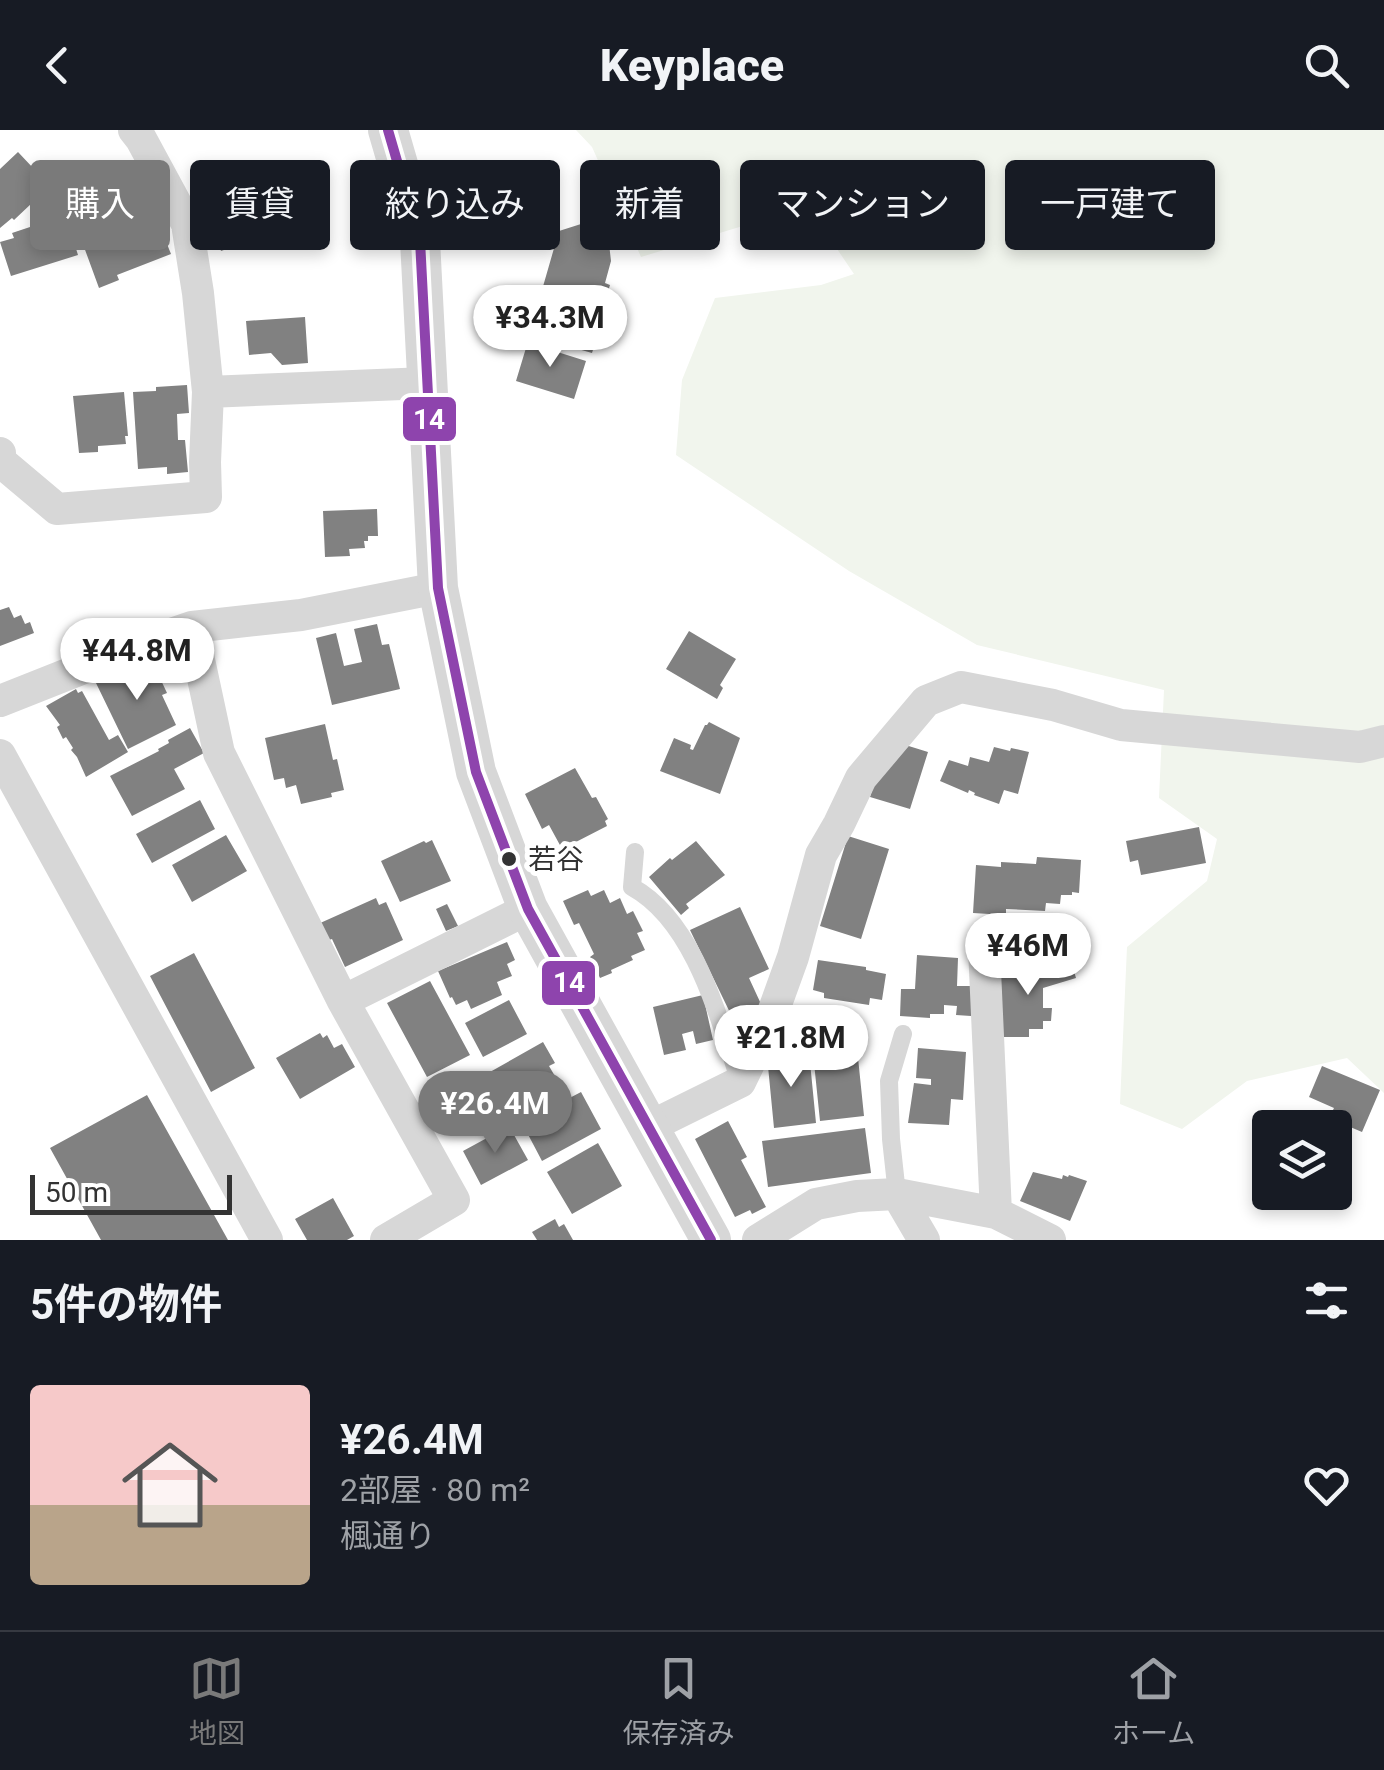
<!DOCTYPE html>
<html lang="ja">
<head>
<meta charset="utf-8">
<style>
  body { margin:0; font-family:Roboto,"Noto Sans JP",sans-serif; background:#20242c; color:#f1f3f6; height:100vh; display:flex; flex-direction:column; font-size:38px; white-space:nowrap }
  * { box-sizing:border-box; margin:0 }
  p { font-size:32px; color:#9ea1a6 }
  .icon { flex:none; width:55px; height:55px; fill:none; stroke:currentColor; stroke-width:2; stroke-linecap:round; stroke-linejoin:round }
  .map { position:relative; height:1110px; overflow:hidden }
  .drawer { display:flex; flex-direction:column; background:#171b24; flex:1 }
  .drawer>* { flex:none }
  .guide { position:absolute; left:30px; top:30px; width:1325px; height:90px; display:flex; gap:20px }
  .tools { position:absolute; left:1252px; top:980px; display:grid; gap:20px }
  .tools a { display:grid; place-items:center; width:100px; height:100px; border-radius:10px; background:#171b24; box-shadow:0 5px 15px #0003; font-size:50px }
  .scale { position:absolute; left:30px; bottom:25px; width:202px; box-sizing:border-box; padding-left:10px; border:5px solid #333; border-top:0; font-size:28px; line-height:35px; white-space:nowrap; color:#333; -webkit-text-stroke:8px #fff; paint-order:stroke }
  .price { position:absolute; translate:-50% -85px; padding:0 22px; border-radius:35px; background:#fff; color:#222; font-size:32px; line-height:65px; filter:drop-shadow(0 2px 5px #0008) }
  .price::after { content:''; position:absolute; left:50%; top:60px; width:30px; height:22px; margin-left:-15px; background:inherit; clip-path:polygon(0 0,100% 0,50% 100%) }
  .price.active { background:#7a7a7a; color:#fff }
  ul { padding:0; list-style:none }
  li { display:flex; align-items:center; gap:30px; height:250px; padding:0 30px }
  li+li { border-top:2px solid #363941 }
  li span { display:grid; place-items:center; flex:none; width:280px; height:200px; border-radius:10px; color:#555 }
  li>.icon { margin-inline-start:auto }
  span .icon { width:120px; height:120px; fill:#fffc; stroke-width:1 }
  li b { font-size:42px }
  h2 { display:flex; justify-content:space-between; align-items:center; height:120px; padding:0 30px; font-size:42px }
  .tag { padding:0 35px; border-radius:10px; background:#171b24; box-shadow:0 5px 15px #0003; font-size:35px; line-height:90px }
  .tag.active { background:#7a7a7a; color:#fff }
  header { display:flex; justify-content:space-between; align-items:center; height:130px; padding:0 30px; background:#171b24; font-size:45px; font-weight:800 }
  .tabs { display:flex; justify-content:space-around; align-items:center; height:140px; border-top:2px solid #363941; background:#171b24; font-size:28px; color:#9ea1a6 }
  .tabs a { display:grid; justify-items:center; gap:5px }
  .tabs .active { color:#7a7a7a }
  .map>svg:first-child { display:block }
  .green { fill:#f1f5ed }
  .building { fill:#818181 }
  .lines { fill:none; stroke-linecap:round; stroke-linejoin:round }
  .service { stroke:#d7d7d7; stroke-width:18 }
  .minor { stroke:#d7d7d7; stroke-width:32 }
  .tertiary { stroke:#d7d7d7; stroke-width:40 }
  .bus-1-casing { stroke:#fff; stroke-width:18 }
  .bus-1 { stroke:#8e44ad; stroke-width:10 }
  .bus-dot { fill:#333; stroke:#fff; stroke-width:4 }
  .labels { text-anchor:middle; stroke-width:10; stroke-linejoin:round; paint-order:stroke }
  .bus-label { font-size:28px; fill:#333; stroke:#fff; text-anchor:start }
  .line-badge { stroke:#fff; stroke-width:4 }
  .badge-label { font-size:28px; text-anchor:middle; font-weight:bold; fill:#fff }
</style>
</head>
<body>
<header><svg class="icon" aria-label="back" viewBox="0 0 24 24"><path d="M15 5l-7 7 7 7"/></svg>Keyplace<svg class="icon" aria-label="search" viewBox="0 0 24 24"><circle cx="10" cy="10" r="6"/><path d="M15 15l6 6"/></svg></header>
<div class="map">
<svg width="1384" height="1110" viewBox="0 0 1384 1110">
  <rect width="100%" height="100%" fill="#fff"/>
  <path class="green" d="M 576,0 L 1384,0 L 1384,963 L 1347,928 L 1247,951 L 1182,999 L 1120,974 L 1127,817 L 1207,751 L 1217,709 L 1159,668 L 1164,560 L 977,515 L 849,441 L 676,325 L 682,250 L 715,168 L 821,155 L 854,144 L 808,76 L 641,127 L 592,17 Z"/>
  <path class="building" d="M 18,22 L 50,56 L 14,90 L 12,88 L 0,98 L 0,39 Z
    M 131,54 L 145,79 L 108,99 L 107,96 L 87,107 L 78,90 L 80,89 L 75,80 L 96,68 L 98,71 Z
    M 62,74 L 78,125 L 11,146 L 0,112 L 14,108 L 12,103 L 33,96 L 32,93 L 45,88 L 43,81 Z
    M 278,76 L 289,108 L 259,119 L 258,116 L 249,120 L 247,112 L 221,121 L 213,98 Z
    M 157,89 L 171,124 L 117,145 L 119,150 L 99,158 L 84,117 Z
    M 581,94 L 592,97 L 591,100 L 608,105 L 611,131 L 605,153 L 610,155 L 603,178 L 609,179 L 606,191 L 602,190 L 592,223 L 529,205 L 559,101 Z
    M 305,187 L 308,233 L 282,235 L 271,223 L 249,225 L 246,191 Z
    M 529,208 L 550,214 L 548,219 L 586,231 L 574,269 L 516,251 Z
    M 187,255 L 189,283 L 177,284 L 178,310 L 185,310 L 188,342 L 167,344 L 167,337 L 138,339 L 133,262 L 156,261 L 156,257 Z
    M 124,262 L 128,306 L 125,306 L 126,314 L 98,316 L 98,322 L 79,323 L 73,266 Z
    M 377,379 L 378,406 L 368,406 L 368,411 L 364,411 L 365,418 L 349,419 L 350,426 L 325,427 L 323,381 Z
    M 9,477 L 14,488 L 21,485 L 25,494 L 30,492 L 34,503 L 0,516 L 0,480 Z
    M 377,494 L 382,515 L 389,514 L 400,559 L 332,575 L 316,508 L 336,503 L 344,536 L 362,532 L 354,499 Z
    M 689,501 L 736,529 L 720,555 L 723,558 L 717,569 L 666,539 Z
    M 152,531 L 167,563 L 162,565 L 176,595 L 128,619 L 96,553 L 138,533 L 140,537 Z
    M 76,559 L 78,563 L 82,561 L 109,610 L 118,605 L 128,622 L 86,647 L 77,627 L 71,620 L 73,618 L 66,607 L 63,609 L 57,597 L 60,595 L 46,576 Z
    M 709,592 L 740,608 L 720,664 L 660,641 L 674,608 L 691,615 L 690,619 L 693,620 L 705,595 L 707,595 Z
    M 325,594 L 333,630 L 337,629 L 344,660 L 331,663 L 332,667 L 301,674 L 296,655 L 286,658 L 284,648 L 274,650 L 265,608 Z
    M 190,598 L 204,623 L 174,639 L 185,659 L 132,686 L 110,646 L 159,621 L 158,619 L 169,613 L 168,610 Z
    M 899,613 L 928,622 L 910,679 L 870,667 L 878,642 Z
    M 994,617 L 1010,621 L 1011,618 L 1029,622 L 1018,664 L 1004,660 L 999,674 L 974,665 L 975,663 L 969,660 L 968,663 L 940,651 L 949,630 L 968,636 L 970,627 L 989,632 Z
    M 575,638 L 592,668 L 596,667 L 608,689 L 605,691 L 607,696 L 572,714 L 571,712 L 561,717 L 549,695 L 542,699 L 525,664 Z
    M 200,670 L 215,699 L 152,733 L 136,704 Z
    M 1199,697 L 1206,733 L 1141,745 L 1138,730 L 1130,732 L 1126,711 Z
    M 226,705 L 247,741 L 192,772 L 172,735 Z
    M 848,706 L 889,719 L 861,809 L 820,796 Z
    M 432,710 L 451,751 L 400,772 L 381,731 L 424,711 L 426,713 Z
    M 696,711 L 725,745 L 686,774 L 689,778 L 681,785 L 649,747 L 670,728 L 672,730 Z
    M 1037,727 L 1081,730 L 1079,763 L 1072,762 L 1072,765 L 1061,765 L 1060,774 L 1046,773 L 1045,781 L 1006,779 L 1006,785 L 973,783 L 976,735 L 1001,737 L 1001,732 L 1036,734 Z
    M 588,760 L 591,766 L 604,760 L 610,773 L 620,768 L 627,784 L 633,781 L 643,801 L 637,803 L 645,820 L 631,826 L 633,830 L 611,840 L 612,843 L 600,848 L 590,827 L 594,824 L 579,793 L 574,795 L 563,771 Z
    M 376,768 L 379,775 L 386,772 L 403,810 L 345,837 L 332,809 L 326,811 L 318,794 Z
    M 447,774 L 458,796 L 446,801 L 436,779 Z
    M 740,777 L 769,839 L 749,848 L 761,874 L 752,879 L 756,888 L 737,897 L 690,800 Z
    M 507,812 L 515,830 L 507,834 L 512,846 L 497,852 L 502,865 L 471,879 L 467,870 L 456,875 L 452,867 L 450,868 L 438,841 Z
    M 194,823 L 255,938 L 211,962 L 150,846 Z
    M 917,825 L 958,828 L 957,856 L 972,856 L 971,886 L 956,885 L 957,876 L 944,875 L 944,884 L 930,884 L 930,888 L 900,886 L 901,859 L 915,859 Z
    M 1070,828 L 1076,848 L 1043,858 L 1043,878 L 1052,878 L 1051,891 L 1043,891 L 1043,899 L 1029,899 L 1029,907 L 999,907 L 998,842 L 1038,841 L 1037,839 Z
    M 818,830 L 866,837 L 866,840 L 886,844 L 882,870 L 870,868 L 869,875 L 824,868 L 824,863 L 813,860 Z
    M 430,851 L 470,925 L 427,947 L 387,873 Z
    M 703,865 L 713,910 L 696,914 L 693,901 L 682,904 L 686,920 L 664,925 L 653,877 Z
    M 509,870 L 527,904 L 483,927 L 465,893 Z
    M 320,903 L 323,908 L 327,905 L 334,918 L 342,914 L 355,937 L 300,969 L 276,928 Z
    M 543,912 L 555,933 L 549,936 L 559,953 L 545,961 L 547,964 L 514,982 L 490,942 Z
    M 857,918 L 864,986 L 820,991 L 813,923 Z
    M 918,918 L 966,922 L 963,970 L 951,969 L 949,995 L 908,993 L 914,953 L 931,955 L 931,949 L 916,948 Z
    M 809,922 L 816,993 L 774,998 L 767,926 Z
    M 1322,936 L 1380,960 L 1362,1002 L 1329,988 L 1334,978 L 1309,967 Z
    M 480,944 L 505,986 L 490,993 L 488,990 L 464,1004 L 442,965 Z
    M 581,962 L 601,999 L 542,1031 L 522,993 Z
    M 147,965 L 228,1110 L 101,1110 L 50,1018 Z
    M 728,991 L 747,1027 L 741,1030 L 766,1077 L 752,1084 L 750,1080 L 735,1087 L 695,1009 Z
    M 509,996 L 528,1030 L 481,1055 L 463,1021 Z
    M 865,998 L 871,1043 L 768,1057 L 762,1011 Z
    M 598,1013 L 622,1056 L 572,1084 L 547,1042 Z
    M 1033,1042 L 1062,1049 L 1063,1045 L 1068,1047 L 1069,1045 L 1087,1051 L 1070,1091 L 1020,1071 Z
    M 333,1068 L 354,1106 L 347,1110 L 307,1110 L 295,1089 Z
    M 555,1089 L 559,1097 L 564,1094 L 573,1110 L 537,1110 L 532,1102 Z"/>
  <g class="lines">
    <path class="service" d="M 635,722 L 632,757 C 694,791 718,886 739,949
      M 897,1064 L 891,1009 L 889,951 L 903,904"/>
    <path class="minor" d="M 208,262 L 427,253
      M 0,323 L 0,331 L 57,379 L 206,367 L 205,332 L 208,262 L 198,163 L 187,94 L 141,9 L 134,0
      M 192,497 L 219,623 L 343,871 L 454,1070 L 386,1110
      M 0,571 L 154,510 L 192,497 L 301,485 L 438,458
      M 0,625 L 267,1110
      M 990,803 L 984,818 L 996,1083
      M 343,871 L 528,779
      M 649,997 L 740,952 L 771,888 L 793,827 L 821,725 L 839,694 L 861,648 L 926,571 L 961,557 L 1053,575 L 1121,595 L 1360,617 L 1384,611
      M 897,1064 L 924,1110
      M 758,1110 L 816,1074 L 857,1066 L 897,1064 L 996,1083 L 1050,1110"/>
    <path class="tertiary" d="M 388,0 L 420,110 L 438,458 L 476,642 L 528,779 L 711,1110"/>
    <g class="bus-1-casing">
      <path id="bus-1" d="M 388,0 L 420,110 L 438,458 L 476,642 L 528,779 L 711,1110"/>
    </g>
    <use href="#bus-1" class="bus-1"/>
  </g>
  <circle class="bus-dot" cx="509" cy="729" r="9"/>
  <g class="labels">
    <g class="bus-label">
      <text x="528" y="739">若谷</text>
    </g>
  </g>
  <g class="line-badge">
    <rect x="401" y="265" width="57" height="48" rx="10" fill="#8e44ad"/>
    <rect x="540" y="829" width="57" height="48" rx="10" fill="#8e44ad"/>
  </g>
  <g class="badge-label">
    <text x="429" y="299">14</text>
    <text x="569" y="862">14</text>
  </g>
</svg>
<div class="tools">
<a><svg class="icon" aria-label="layers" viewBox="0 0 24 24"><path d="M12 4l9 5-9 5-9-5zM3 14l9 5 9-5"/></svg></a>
</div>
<div class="scale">50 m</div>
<b class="price" style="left:550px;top:240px">¥34.3M</b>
<b class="price" style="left:137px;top:573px">¥44.8M</b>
<b class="price" style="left:1028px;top:868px">¥46M</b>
<b class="price" style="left:791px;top:960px">¥21.8M</b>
<b class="price active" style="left:495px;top:1026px">¥26.4M</b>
<div class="guide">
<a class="tag active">購入</a>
<a class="tag">賃貸</a>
<a class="tag">絞り込み</a>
<a class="tag">新着</a>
<a class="tag">マンション</a>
<a class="tag">一戸建て</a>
</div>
</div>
<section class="drawer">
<h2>5件の物件<svg class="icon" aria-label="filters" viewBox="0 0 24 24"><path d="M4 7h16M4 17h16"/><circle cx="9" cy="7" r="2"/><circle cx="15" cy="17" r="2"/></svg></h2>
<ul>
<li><span style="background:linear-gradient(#f6c9c9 60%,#b9a48a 0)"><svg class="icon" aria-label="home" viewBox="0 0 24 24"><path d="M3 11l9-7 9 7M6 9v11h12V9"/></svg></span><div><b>¥26.4M</b><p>2部屋 · 80 m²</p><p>楓通り</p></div><svg class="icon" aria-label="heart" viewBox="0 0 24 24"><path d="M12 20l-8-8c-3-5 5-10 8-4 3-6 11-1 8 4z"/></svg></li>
</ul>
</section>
<nav class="tabs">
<a class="active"><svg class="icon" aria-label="map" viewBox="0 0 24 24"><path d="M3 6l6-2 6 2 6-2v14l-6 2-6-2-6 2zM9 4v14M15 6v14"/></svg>地図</a>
<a><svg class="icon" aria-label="saved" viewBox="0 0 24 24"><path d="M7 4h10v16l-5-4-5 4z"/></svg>保存済み</a>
<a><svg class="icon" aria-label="home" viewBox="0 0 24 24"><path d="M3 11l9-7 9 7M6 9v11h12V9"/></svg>ホーム</a>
</nav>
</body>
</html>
